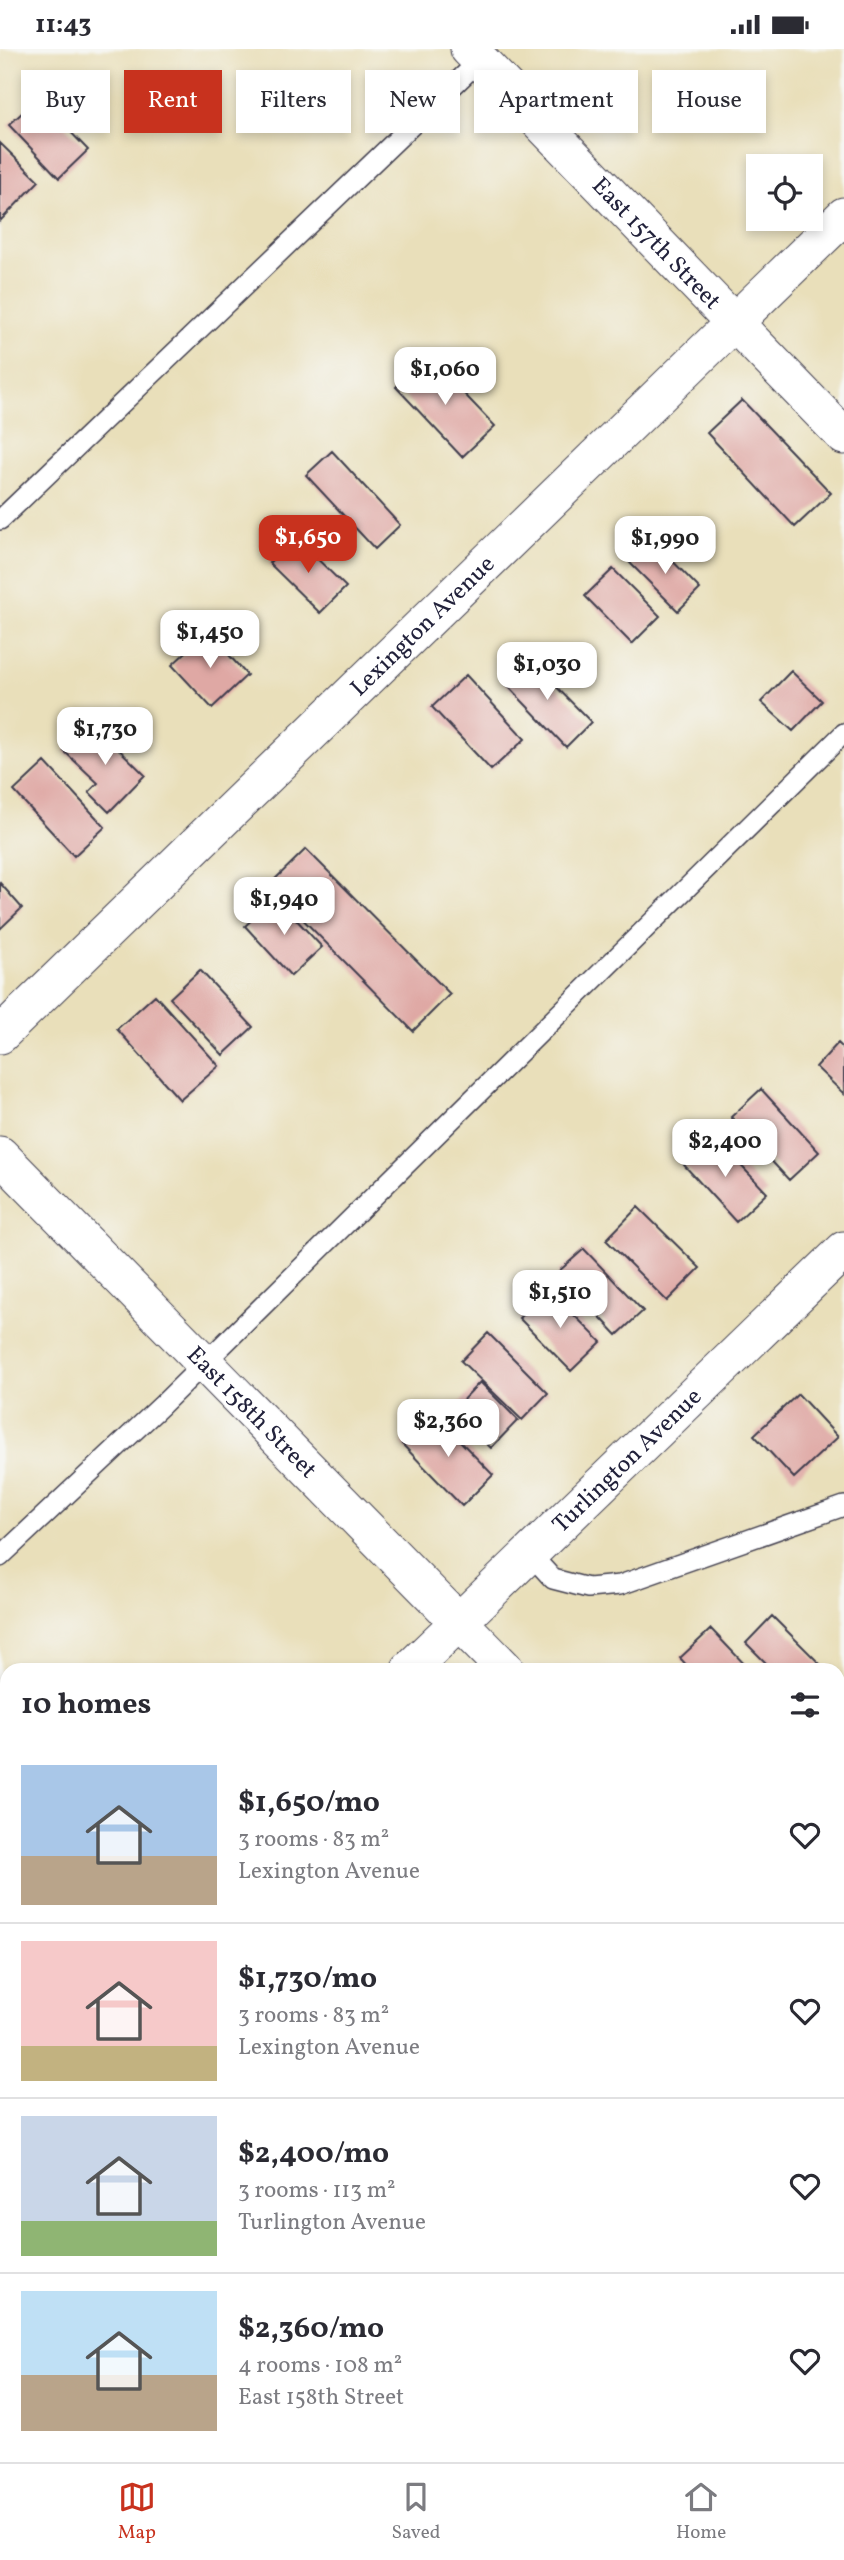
<!DOCTYPE html>
<html lang="en">
<head>
<meta charset="utf-8">
<style>
  body { margin:0; font-family:Vollkorn,serif; background:#f7f7f7; color:#2b2b33; height:100vh; display:flex; flex-direction:column; font-size:26px; white-space:nowrap }
  * { box-sizing:border-box; margin:0 }
  p { font-size:23px; color:#7c7c81 }
  .icon { flex:none; width:38px; height:38px; fill:none; stroke:currentColor; stroke-width:2; stroke-linecap:round; stroke-linejoin:round }
  .map { position:relative; flex:1; overflow:hidden }
  .drawer { position:absolute; left:0px; top:1614px; width:845px; height:800px; display:flex; flex-direction:column; background:#fff; border-radius:21px 21px 0 0; box-shadow:0 4px 10px #0003 }
  .drawer>* { flex:none }
  .banner { position:absolute; left:21px; top:21px; width:803px; height:63px; display:flex; gap:14px }
  .buttons { position:absolute; left:746px; top:105px; display:grid; gap:14px }
  .buttons a { display:grid; place-items:center; width:77px; height:77px; border-radius:0px; background:#fff; box-shadow:0 4px 10px #0003; font-size:35px }
  .price { position:absolute; translate:-50% -60px; padding:0 16px; border-radius:14px; background:#fff; color:#222; font-size:23px; line-height:46px; filter:drop-shadow(0 2px 4px #0008) }
  .price::after { content:''; position:absolute; left:50%; top:42px; width:21px; height:16px; margin-left:-10px; background:inherit; clip-path:polygon(0 0,100% 0,50% 100%) }
  .price.selected { background:#c8321e; color:#fff }
  ul { padding:0; list-style:none }
  li { display:flex; align-items:center; gap:21px; height:175px; padding:0 21px }
  li+li { border-top:2px solid #e1e1e2 }
  li span { display:grid; place-items:center; flex:none; width:196px; height:140px; border-radius:0px; color:#555 }
  li>.icon { margin-inline-start:auto }
  span .icon { width:84px; height:84px; fill:#fffc; stroke-width:1 }
  li b { font-size:30px }
  h2 { display:flex; justify-content:space-between; align-items:center; height:84px; padding:0 21px; font-size:30px }
  .tag { padding:0 24px; border-radius:0px; background:#fff; box-shadow:0 4px 10px #0003; font-size:24px; line-height:63px }
  .tag.selected { background:#c8321e; color:#fff }
  .status { display:flex; justify-content:space-between; align-items:center; height:49px; padding:0 35px; background:#fff; direction:ltr }
  .status svg { height:19px; fill:currentColor }
  .dock { display:flex; justify-content:space-around; align-items:center; height:98px; border-top:2px solid #e1e1e2; background:#fff; font-size:19px; color:#7c7c81 }
  .dock a { display:grid; justify-items:center; gap:4px }
  .dock .selected { color:#c8321e }
  .map>svg:first-child { display:block }
  .building { fill:#dfa8a4 }
  .lines { fill:none; stroke-linecap:round; stroke-linejoin:round }
  .service-casing { stroke:#403e4e; stroke-width:22 }
  .minor-casing { stroke:#403e4e; stroke-width:39 }
  .tertiary-casing { stroke:#403e4e; stroke-width:41 }
  .service { stroke:#fff; stroke-width:19 }
  .minor { stroke:#fff; stroke-width:37 }
  .tertiary { stroke:#fff; stroke-width:38 }
  .rail-casing { stroke:#22223b; stroke-width:8 }
  .rail { stroke:#f6f6f2; stroke-width:5; stroke-dasharray:16; stroke-linecap:butt }
  .labels { text-anchor:middle; stroke-width:6; stroke-linejoin:round; paint-order:stroke }
  .street-label { font-size:24px; fill:#22223b; stroke:#f6f6f2 }
</style>
</head>
<body>
<div class="status"><b>11:43</b><svg viewBox="0 0 49 12"><path d="M0 12V9h3v3zM5 12V6h3v6zM10 12V3h3v9zM15 12V0h3v12zM26 1h20v11H26zM47 4h2v5h-2z"/></svg></div>
<div class="map">
<svg width="844" height="2413" viewBox="0 0 844 2413">
  <rect width="100%" height="100%" fill="#f6f6f2"/>
  <filter id="ink" filterUnits="userSpaceOnUse"><feTurbulence type="fractalNoise" baseFrequency=".0143" numOctaves="2"/><feDisplacementMap in="SourceGraphic" scale="14" xChannelSelector="R" yChannelSelector="G"/><feConvolveMatrix kernelMatrix="1 2 1 2 8 2 1 2 1" color-interpolation-filters="sRGB"/></filter>
  <filter id="wash" filterUnits="userSpaceOnUse"><feTurbulence type="fractalNoise" baseFrequency=".00686" numOctaves="4" result="noise"/><feDisplacementMap in="SourceGraphic" scale="28" xChannelSelector="R" yChannelSelector="G"/><feGaussianBlur stdDeviation="1.57" result="paint"/><feColorMatrix in="noise" values="0 0 0 0 0 0 0 0 0 0 0 0 0 0 0 0 0 1.4 0 .05"/><feComposite in="paint" operator="in"/></filter>
  <g filter="url(#wash)">
    <rect width="100%" height="100%" fill="#e9dfba"/>
    <g id="blocks">
      <path class="building" d="M 38,49 L 88,101 L 59,129 L 9,76 Z
        M 0,94 L 39,132 L 0,172 Z
        M 428,307 L 495,377 L 462,408 L 396,338 Z
        M 742,351 L 831,444 L 795,478 L 707,384 Z
        M 332,402 L 400,476 L 375,500 L 306,426 Z
        M 295,488 L 346,538 L 320,564 L 269,514 Z
        M 653,492 L 700,540 L 678,562 L 630,514 Z
        M 613,520 L 660,567 L 632,595 L 585,547 Z
        M 208,583 L 247,626 L 212,659 L 172,616 Z
        M 527,608 L 591,673 L 566,698 L 503,632 Z
        M 791,622 L 822,652 L 793,682 L 761,653 Z
        M 466,626 L 525,690 L 491,721 L 432,658 Z
        M 92,674 L 145,726 L 109,763 L 89,743 L 98,734 L 64,702 Z
        M 45,713 L 105,778 L 74,807 L 14,742 Z
        M 306,800 L 450,945 L 413,982 L 269,836 Z
        M 0,834 L 22,859 L 0,880 Z
        M 276,849 L 322,898 L 291,927 L 245,877 Z
        M 200,921 L 253,978 L 223,1006 L 170,949 Z
        M 155,946 L 219,1017 L 180,1051 L 117,980 Z
        M 838,994 L 844,1000 L 844,1045 L 816,1018 Z
        M 761,1040 L 819,1103 L 789,1131 L 731,1068 Z
        M 714,1088 L 767,1144 L 736,1173 L 684,1116 Z
        M 638,1158 L 700,1219 L 667,1252 L 606,1191 Z
        M 584,1200 L 643,1262 L 617,1286 L 558,1223 Z
        M 548,1240 L 601,1293 L 571,1322 L 519,1269 Z
        M 488,1284 L 548,1344 L 522,1371 L 461,1312 Z
        M 480,1333 L 518,1371 L 491,1399 L 453,1361 Z
        M 798,1345 L 838,1388 L 794,1429 L 754,1386 Z
        M 433,1364 L 493,1426 L 462,1457 L 402,1395 Z
        M 772,1567 L 825,1620 L 772,1620 L 746,1594 Z
        M 711,1580 L 749,1620 L 690,1620 L 680,1609 Z"/>
    </g>
  </g>
  <g filter="url(#ink)">
    <use href="#blocks" fill-opacity="0" stroke="#403e4e" stroke-width="2"/>
    <g class="lines">
      <g class="service-casing">
        <path id="service" d="M 0,471 L 480,11
          M 530,1505 L 553,1530 L 588,1539 L 620,1536 L 844,1457
          M 0,1508 L 161,1357 L 844,684
          M 702,2413 L 705,2406"/>
      </g>
      <g class="minor-casing">
        <g id="minor">
          <path id="s1" d="M 469,0 L 844,387"/>
          <path id="s2" d="M 0,986 L 844,167"/>
          <path id="s3" d="M 0,1106 L 505,1620"/>
          <path id="s4" d="M 410,1620 L 844,1201"/>
          <path d="M 0,2017 L 7,2011"/>
        </g>
      </g>
      <g class="tertiary-casing">
        <path id="tertiary" d="M 838,1714 L 844,1711
          M 0,2056 L 7,2053"/>
      </g>
      <use href="#service" class="service"/>
      <use href="#minor" class="minor"/>
      <use href="#tertiary" class="tertiary"/>
      <g class="rail-casing">
        <path id="rail" d="M 838,1840 L 844,1838
          M 838,1888 L 844,1886
          M 838,1912 L 844,1909
          M 838,1935 L 844,1933
          M 838,1958 L 844,1956
          M 838,1989 L 844,1986
          M 0,2181 L 7,2178
          M 0,2229 L 7,2226
          M 0,2253 L 7,2250
          M 0,2277 L 7,2274
          M 0,2344 L 7,2340
          M 0,2370 L 7,2366"/>
      </g>
      <use href="#rail" class="rail"/>
    </g>
  </g>
  <g class="labels">
    <g class="street-label">
      <text dy="8" stroke="none"><textPath href="#s1" startOffset="270">East 157th Street</textPath></text>
      <text dy="8" stroke="none"><textPath href="#s2" startOffset="588">Lexington Avenue</textPath></text>
      <text dy="8" stroke="none"><textPath href="#s3" startOffset="360">East 158th Street</textPath></text>
      <text dy="8" stroke="none"><textPath href="#s4" startOffset="301">Turlington Avenue</textPath></text>
    </g>
  </g>
</svg>
<div class="buttons">
<a><svg class="icon" aria-label="locate" viewBox="0 0 24 24"><circle cx="12" cy="12" r="6"/><path d="M12 2v4M12 18v4M2 12h4M18 12h4"/></svg></a>
</div>
<b class="price" style="left:445px;top:358px">$1,060</b>
<b class="price selected" style="left:308px;top:526px">$1,650</b>
<b class="price" style="left:665px;top:527px">$1,990</b>
<b class="price" style="left:210px;top:621px">$1,450</b>
<b class="price" style="left:547px;top:653px">$1,030</b>
<b class="price" style="left:105px;top:718px">$1,730</b>
<b class="price" style="left:284px;top:888px">$1,940</b>
<b class="price" style="left:725px;top:1130px">$2,400</b>
<b class="price" style="left:560px;top:1281px">$1,510</b>
<b class="price" style="left:448px;top:1410px">$2,360</b>
<div class="banner">
<a class="tag">Buy</a>
<a class="tag selected">Rent</a>
<a class="tag">Filters</a>
<a class="tag">New</a>
<a class="tag">Apartment</a>
<a class="tag">House</a>
</div>
<section class="drawer">
<h2>10 homes<svg class="icon" aria-label="filters" viewBox="0 0 24 24"><path d="M4 7h16M4 17h16"/><circle cx="9" cy="7" r="2"/><circle cx="15" cy="17" r="2"/></svg></h2>
<ul>
<li><span style="background:linear-gradient(#a9c7e8 65%,#b9a48a 0)"><svg class="icon" aria-label="home" viewBox="0 0 24 24"><path d="M3 11l9-7 9 7M6 9v11h12V9"/></svg></span><div><b>$1,650/mo</b><p>3 rooms · 83 m²</p><p>Lexington Avenue</p></div><svg class="icon" aria-label="heart" viewBox="0 0 24 24"><path d="M12 20l-8-8c-3-5 5-10 8-4 3-6 11-1 8 4z"/></svg></li>
<li><span style="background:linear-gradient(#f6c9c9 75%,#c2b280 0)"><svg class="icon" aria-label="home" viewBox="0 0 24 24"><path d="M3 11l9-7 9 7M6 9v11h12V9"/></svg></span><div><b>$1,730/mo</b><p>3 rooms · 83 m²</p><p>Lexington Avenue</p></div><svg class="icon" aria-label="heart" viewBox="0 0 24 24"><path d="M12 20l-8-8c-3-5 5-10 8-4 3-6 11-1 8 4z"/></svg></li>
<li><span style="background:linear-gradient(#c9d6e8 75%,#8fb573 0)"><svg class="icon" aria-label="home" viewBox="0 0 24 24"><path d="M3 11l9-7 9 7M6 9v11h12V9"/></svg></span><div><b>$2,400/mo</b><p>3 rooms · 113 m²</p><p>Turlington Avenue</p></div><svg class="icon" aria-label="heart" viewBox="0 0 24 24"><path d="M12 20l-8-8c-3-5 5-10 8-4 3-6 11-1 8 4z"/></svg></li>
<li><span style="background:linear-gradient(#bfe0f5 60%,#b9a48a 0)"><svg class="icon" aria-label="home" viewBox="0 0 24 24"><path d="M3 11l9-7 9 7M6 9v11h12V9"/></svg></span><div><b>$2,360/mo</b><p>4 rooms · 108 m²</p><p>East 158th Street</p></div><svg class="icon" aria-label="heart" viewBox="0 0 24 24"><path d="M12 20l-8-8c-3-5 5-10 8-4 3-6 11-1 8 4z"/></svg></li>
</ul>
</section>
</div>
<nav class="dock">
<a class="selected"><svg class="icon" aria-label="map" viewBox="0 0 24 24"><path d="M3 6l6-2 6 2 6-2v14l-6 2-6-2-6 2zM9 4v14M15 6v14"/></svg>Map</a>
<a><svg class="icon" aria-label="saved" viewBox="0 0 24 24"><path d="M7 4h10v16l-5-4-5 4z"/></svg>Saved</a>
<a><svg class="icon" aria-label="home" viewBox="0 0 24 24"><path d="M3 11l9-7 9 7M6 9v11h12V9"/></svg>Home</a>
</nav>
</body>
</html>
